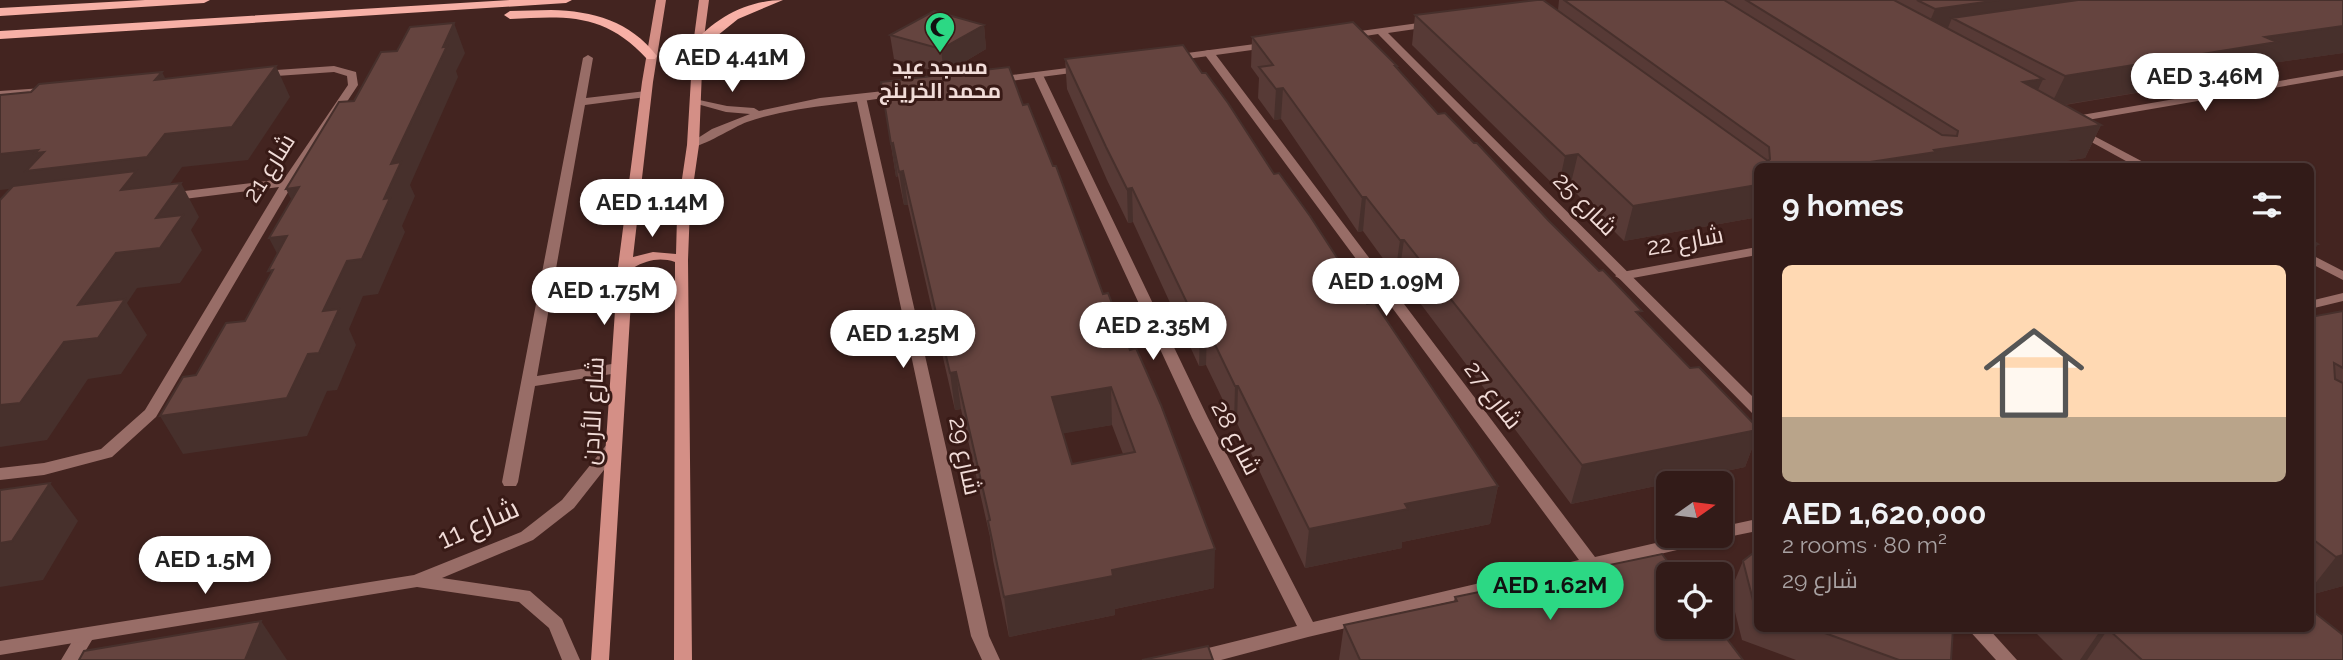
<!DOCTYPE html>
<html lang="en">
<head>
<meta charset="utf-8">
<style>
  body { margin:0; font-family:Raleway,Cairo,sans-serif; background:#3a2421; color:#f1f3f6; height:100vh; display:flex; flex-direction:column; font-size:26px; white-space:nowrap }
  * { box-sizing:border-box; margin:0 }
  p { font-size:23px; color:#a8a1a2 }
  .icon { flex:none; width:38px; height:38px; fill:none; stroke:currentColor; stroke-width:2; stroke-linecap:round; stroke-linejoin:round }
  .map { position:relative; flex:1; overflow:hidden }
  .panel { position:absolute; left:1754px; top:163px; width:560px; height:469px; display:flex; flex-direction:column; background:#321b18; border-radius:10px; box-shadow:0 2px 5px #0004,0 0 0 2px #4d3937 }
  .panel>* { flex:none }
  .needle { width:46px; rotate:76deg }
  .controls { position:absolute; left:1656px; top:471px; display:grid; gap:14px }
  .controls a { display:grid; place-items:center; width:77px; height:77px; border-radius:10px; background:#321b18; box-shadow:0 2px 5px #0004,0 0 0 2px #4d3937; font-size:35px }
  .price { position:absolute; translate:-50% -60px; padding:0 16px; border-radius:24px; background:#fff; color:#222; font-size:23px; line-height:46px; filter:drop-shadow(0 2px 4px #0008) }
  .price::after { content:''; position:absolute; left:50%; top:42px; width:21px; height:16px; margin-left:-10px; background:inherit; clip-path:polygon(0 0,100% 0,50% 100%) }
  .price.current { background:#2cd884; color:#111 }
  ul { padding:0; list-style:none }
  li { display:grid; align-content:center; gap:14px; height:371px; padding:0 28px }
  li+li { border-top:2px solid #4d3937 }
  li span { display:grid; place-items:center; height:217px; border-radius:10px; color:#555 }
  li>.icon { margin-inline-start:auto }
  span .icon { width:126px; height:126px; fill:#fffc; stroke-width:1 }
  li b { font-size:30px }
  h2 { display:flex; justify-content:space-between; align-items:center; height:84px; padding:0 28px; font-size:30px }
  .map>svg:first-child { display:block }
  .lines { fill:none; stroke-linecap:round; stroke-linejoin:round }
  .service { fill:#986d67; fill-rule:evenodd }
  .minor { fill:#986d67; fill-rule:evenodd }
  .tertiary { fill:#986d67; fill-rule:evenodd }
  .secondary { fill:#d48f86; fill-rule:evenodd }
  .primary { fill:#f7b0a6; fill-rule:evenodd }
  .wall { fill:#573a36; fill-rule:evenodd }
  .shaded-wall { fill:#47302c }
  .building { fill:#65443f; stroke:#47302c; stroke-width:2; fill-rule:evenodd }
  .labels { text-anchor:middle; stroke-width:6; stroke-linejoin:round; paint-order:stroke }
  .far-poi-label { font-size:21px; font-weight:bold; fill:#f1dcd8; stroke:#381a16 }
  .street-label { font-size:24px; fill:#f1dcd8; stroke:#381a16 }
  .near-street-label { font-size:28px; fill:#f1dcd8; stroke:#381a16 }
</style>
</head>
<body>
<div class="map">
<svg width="2343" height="660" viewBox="0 0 2343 660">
  <rect width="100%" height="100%" fill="#432420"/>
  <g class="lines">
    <path class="service" d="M 588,55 L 593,58 L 586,98 L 646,91 L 651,94 L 646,97 L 585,105 L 537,376 L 618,363 L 625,368 L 618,373 L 535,386 L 518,482 L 516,486 L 504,486 L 502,482 L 583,58 Z"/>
    <path class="minor" d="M 1209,50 L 1213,51 L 1595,557 L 1686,536 L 1720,536 L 1720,527 L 1757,519 L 1757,531 L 1718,539 L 1711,542 L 1308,637 L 1221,660 L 1183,660 L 1185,655 L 1192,652 L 1297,626 L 1192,418 L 1033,75 L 1034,73 L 1038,72 L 1043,75 L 1208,418 L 1313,622 L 1579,560 L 1205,55 L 1205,51 Z
      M 334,66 L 356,72 L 358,85 L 294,182 L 156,417 L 112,457 L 44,475 L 0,480 L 0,468 L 44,463 L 101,449 L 145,410 L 279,187 L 168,201 L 162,197 L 168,193 L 284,179 L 348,85 L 347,76 L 334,72 L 262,77 L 257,74 L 262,71 Z
      M 2343,70 L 2343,76 L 2070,123 L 2065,120 L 2070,117 Z
      M 43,88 L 48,91 L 47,93 L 0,97 L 0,91 Z
      M 861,94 L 866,97 L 989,636 L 1000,660 L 982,660 L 971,636 L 856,97 Z
      M 2079,128 L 2147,164 L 2149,166 L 2135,166 L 2075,133 L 2073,131 Z
      M 1757,247 L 1757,255 L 1622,280 L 1615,276 L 1622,272 Z
      M 2310,254 L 2343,271 L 2343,280 L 2310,263 Z
      M 2343,293 L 2343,301 L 2310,309 L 2310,301 Z
      M 86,628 L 93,630 L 95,635 L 80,660 L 61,660 L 79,630 Z"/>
    <path class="tertiary" d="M 1433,21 L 1438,24 L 1436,26 L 1388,33 L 1757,401 L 1757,415 L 1752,413 L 1378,34 L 1346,39 L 1341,36 L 1346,33 Z
      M 1270,42 L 1275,45 L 1273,47 L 1172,61 L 1167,58 L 1172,55 Z
      M 1083,66 L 1087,67 L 1087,71 L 995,83 L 990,80 L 995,77 Z
      M 902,89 L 906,90 L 906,94 C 853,105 799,104 747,122 C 733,127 700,149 689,147 L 687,145 L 712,129 L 750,114 L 726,112 L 690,102 L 690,98 L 727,106 L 754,108 L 759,111 L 820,98 Z
      M 614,442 L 620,443 L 622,447 L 574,508 L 533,540 L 442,578 L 530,591 L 562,619 L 580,660 L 562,660 L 549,628 L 519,602 L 417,587 L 0,655 L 0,641 L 414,575 L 521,532 L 562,500 L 608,443 Z
      M 1967,628 L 1988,628 L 2017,660 L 1996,660 Z"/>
    <path class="secondary" d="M 656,0 L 666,0 L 653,82 L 638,213 C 653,220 665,215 678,206 L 687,145 L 693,45 L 699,0 L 709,0 L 703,45 L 699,145 L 690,207 L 688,260 L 692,660 L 674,660 L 675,262 C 660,257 647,260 633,268 L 609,660 L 591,660 L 618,267 L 642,82 ZM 677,217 L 676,254 L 653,252 L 633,257 L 637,222 L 658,224 Z"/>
    <path class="primary" d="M 145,0 L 210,0 L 204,3 L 0,16 L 0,8 Z
      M 510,0 L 572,0 L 566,3 L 0,39 L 0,31 Z
      M 783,0 L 738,19 L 702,48 L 698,49 L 692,45 C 714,18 748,0 783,0 Z
      M 551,10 C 593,11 630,21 657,56 L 655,59 L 647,59 C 605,13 568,16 510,19 L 504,15 L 510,11 Z"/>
  </g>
  <path class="wall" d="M 1559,0 L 2343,0 L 2343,53 L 2265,64 L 2261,72 L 2065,105 L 2101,125 L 2085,158 L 2031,166 L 1757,166 L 1753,218 L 1624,241 L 1570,187 L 1558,189 L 1412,45 L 1415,15 L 1558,10 Z
    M 984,25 L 986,49 L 944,74 L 894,59 L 890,35 Z
    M 1252,37 L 1397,66 L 1397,69 L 1438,114 L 1474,143 L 1690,368 L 1757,427 L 1757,435 L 1745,467 L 1571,504 L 1399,275 L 1395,275 L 1363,231 L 1358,232 L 1281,119 L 1274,120 L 1258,98 L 1259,78 L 1251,67 Z
    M 1065,59 L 1202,73 L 1498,486 L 1490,524 L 1402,542 L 1402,548 L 1305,568 L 1237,423 L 1234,423 L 1206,365 L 1199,366 L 1133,222 L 1128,223 L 1107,180 L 1067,89 Z
    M 881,82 L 1023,105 L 1214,588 L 1115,609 L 1115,615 L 1009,637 L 993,560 L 990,537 L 961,409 L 955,410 L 908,205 L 904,205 L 898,176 L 896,177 ZM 1112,425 L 1123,454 L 1072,464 L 1063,433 Z
    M 2343,311 L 2343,586 L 2310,595 L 2310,317 Z
    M 1757,550 L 1757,628 L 1953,628 L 1951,660 L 1796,660 L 1742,640 L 1730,592 L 1743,561 Z
    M 1455,597 L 1743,660 L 1339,660 L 1344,625 L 1454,601 Z
    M 2031,628 L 2310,628 L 2343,660 L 2063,660 Z"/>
  <path class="shaded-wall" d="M 1999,0 L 2187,0 L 1952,18 L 1945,35 L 1923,38 L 1935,9 Z
    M 454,23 L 465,53 L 456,71 L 458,77 L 410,185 L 415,196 L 402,226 L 405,232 L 378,294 L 363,296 L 349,329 L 356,345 L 337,390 L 327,391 L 307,436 L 183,454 L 160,416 L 323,311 L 347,261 L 384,199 L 391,164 Z
    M 984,25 L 986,49 L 944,74 L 941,49 Z
    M 2343,26 L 2343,53 L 2265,64 L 2261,72 L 2050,107 L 2065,76 L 2265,37 Z
    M 276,66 L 290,97 L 248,160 L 182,167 L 165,191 L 148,193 L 36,186 L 0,190 L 0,154 L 165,134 Z
    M 162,72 L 178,103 L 155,80 Z
    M 2043,79 L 2029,110 L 2023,82 Z
    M 1283,88 L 1281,119 L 1274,120 L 1276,89 Z
    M 2101,125 L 2085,158 L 2031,166 L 1861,166 L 1870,162 L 1934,150 Z
    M 893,143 L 898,176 L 896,177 L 891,144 Z
    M 1578,154 L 1570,187 L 1558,189 L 1565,156 Z
    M 903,171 L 908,205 L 904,205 L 899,172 Z
    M 181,183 L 199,217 L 191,230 L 202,250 L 180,283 L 137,288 L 127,303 L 147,335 L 121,374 L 88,379 L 47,440 L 0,447 L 0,405 L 64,342 L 78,305 L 116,253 L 156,218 Z
    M 1757,185 L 1757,215 L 1753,215 L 1753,218 L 1624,241 L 1633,206 Z
    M 299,187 L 303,223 L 286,189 Z
    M 1132,188 L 1133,222 L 1128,223 L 1127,189 Z
    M 1362,197 L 1366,197 L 1363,231 L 1358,232 Z
    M 287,236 L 287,273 L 269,238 Z
    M 1400,240 L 1404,240 L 1399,275 L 1395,275 Z
    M 2318,244 L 2310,257 L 2310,246 Z
    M 1207,328 L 1206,365 L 1199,366 L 1200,330 Z
    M 956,372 L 961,409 L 955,410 L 950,373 Z
    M 1235,386 L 1238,386 L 1237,423 L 1234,423 Z
    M 1111,387 L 1112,425 L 1055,435 L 1052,397 Z
    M 1757,430 L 1757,435 L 1745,467 L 1571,504 L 1582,465 Z
    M 50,483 L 78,521 L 43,580 L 0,587 L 0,543 Z
    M 1498,486 L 1490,524 L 1402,542 L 1402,548 L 1305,568 L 1309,529 L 1405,504 Z
    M 1215,549 L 1214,588 L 1115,609 L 1115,615 L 1009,637 L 1004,597 L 1112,570 Z
    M 2343,555 L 2343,586 L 2310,595 L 2310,590 L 2336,557 Z
    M 261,621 L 287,660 L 245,660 Z
    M 2108,629 L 2087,660 L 2080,660 L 2100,631 Z"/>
  <path class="building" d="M 1537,0 L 1543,0 L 1768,161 L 1770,159 L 1769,147 L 1564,0 L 1724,0 L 1942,135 L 1957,136 L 1958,131 L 1746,0 L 1894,0 L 2043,79 L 2023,82 L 2101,125 L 1934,150 L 1936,152 L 1870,162 L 1874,164 L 1861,166 L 1757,166 L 1757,185 L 1633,206 L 1578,154 L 1565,156 L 1415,15 Z
    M 1917,0 L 1999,0 L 1935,9 Z
    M 2078,0 L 2343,0 L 2343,26 L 2265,37 L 2277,42 L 2065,76 L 1952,18 Z
    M 934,11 L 984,25 L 941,49 L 890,35 Z
    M 1353,22 L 1397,66 L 1395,66 L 1438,114 L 1445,113 L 1474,143 L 1477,143 L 1548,220 L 1599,271 L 1603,270 L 1642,311 L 1636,312 L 1690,368 L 1699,367 L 1757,427 L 1757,430 L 1582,465 L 1404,240 L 1400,240 L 1366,197 L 1362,197 L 1283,88 L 1276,89 L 1259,67 L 1273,65 L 1252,37 Z
    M 454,23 L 443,47 L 447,46 L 391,164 L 401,162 L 384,199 L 390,198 L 362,259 L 347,261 L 323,311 L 339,309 L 319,353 L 308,354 L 287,398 L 160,416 L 183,377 L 196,375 L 226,323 L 245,321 L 273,270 L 268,271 L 287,236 L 269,238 L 299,187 L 286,189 L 339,102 L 354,101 L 381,52 L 397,51 L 410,27 Z
    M 1183,45 L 1202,73 L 1206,73 L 1228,103 L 1274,174 L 1279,173 L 1310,216 L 1367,304 L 1375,303 L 1498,486 L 1405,504 L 1408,509 L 1309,529 L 1238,386 L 1235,386 L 1207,328 L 1200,330 L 1132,188 L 1127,189 L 1106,147 L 1065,59 Z
    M 276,66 L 232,127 L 165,134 L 147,157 L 26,171 L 44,152 L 35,153 L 38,150 L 0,154 L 0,95 L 31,92 L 39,84 L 162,72 L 155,80 Z
    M 1009,67 L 1023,105 L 1028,104 L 1053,166 L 1056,166 L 1103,294 L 1108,293 L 1130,350 L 1136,348 L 1161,405 L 1215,549 L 1112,570 L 1113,576 L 1004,597 L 988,521 L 990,520 L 956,372 L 950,373 L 903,171 L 899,172 L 893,143 L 891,144 L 881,82 ZM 1111,387 L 1135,452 L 1072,464 L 1052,397 Z
    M 136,171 L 121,190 L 181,183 L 156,218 L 183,215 L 160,248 L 116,253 L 78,305 L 125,299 L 98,338 L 64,342 L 20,403 L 0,405 L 0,200 L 13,186 Z
    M 2310,239 L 2318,244 L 2310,246 Z
    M 2343,311 L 2343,368 L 2334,363 L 2335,379 L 2343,383 L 2343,555 L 2336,557 L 2310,537 L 2310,317 Z
    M 50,483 L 12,541 L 0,543 L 0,490 Z
    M 1757,550 L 1757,609 L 1755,608 L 1743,561 Z
    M 1662,554 L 1677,574 L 1668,574 L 1668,626 L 1717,626 L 1743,660 L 1360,660 L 1344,625 L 1457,601 L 1455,597 Z
    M 2310,609 L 2343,635 L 2343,660 L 2142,660 L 2108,629 L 2100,631 L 2097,628 L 2310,628 Z
    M 261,621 L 245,660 L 79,660 L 84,651 Z
    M 1811,628 L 1953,628 L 1951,660 L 1899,660 Z
    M 1208,646 L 1213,660 L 1142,660 Z"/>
  <defs>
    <g id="mosque-pin" transform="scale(1.575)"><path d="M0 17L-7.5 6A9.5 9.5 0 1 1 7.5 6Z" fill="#2cd884" stroke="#381a16"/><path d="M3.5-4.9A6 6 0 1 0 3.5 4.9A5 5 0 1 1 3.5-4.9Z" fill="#111"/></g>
  </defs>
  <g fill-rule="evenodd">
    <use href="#mosque-pin" x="940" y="27"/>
  </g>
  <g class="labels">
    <g class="far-poi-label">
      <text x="940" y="74">مسجد عيد<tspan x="940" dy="24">محمد الخرينج</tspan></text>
    </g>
    <g class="street-label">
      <text transform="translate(269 168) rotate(-58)" y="8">شارع 21</text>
      <text transform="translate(1585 204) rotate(45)" y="8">شارع 25</text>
      <text transform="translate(1685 241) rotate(-10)" y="8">شارع 22</text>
      <text transform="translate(1493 395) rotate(53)" y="8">شارع 27</text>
      <text transform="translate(593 411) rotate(-87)" y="8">شارع الأردن</text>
      <text transform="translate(1236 438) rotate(63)" y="8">شارع 28</text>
      <text transform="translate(965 456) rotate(78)" y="8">شارع 29</text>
    </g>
    <g class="near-street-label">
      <text transform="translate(478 523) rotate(-24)" y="10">شارع 11</text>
    </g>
  </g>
</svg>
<div class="controls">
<a><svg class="needle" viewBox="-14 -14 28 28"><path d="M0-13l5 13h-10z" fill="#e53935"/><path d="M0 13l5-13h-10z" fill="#a8a1a2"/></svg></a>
<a><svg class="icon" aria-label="locate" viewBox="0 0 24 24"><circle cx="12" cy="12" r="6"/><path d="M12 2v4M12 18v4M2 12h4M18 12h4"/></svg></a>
</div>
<b class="price" style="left:732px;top:94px">AED 4.41M</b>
<b class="price" style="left:2205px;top:113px">AED 3.46M</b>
<b class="price" style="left:652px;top:239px">AED 1.14M</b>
<b class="price" style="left:1386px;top:318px">AED 1.09M</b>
<b class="price" style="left:604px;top:327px">AED 1.75M</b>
<b class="price" style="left:1153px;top:362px">AED 2.35M</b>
<b class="price" style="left:903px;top:370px">AED 1.25M</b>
<b class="price" style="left:205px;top:596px">AED 1.5M</b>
<b class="price current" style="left:1550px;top:622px">AED 1.62M</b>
<section class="panel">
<h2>9 homes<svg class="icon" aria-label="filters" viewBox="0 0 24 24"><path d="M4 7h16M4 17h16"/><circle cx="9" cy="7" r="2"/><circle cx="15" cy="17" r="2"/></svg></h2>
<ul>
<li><span style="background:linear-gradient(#ffd9b3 70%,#b9a48a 0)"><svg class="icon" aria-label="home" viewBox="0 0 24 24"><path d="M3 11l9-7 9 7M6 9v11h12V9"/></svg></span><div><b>AED 1,620,000</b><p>2 rooms · 80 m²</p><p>شارع 29</p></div></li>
</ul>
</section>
</div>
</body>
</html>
